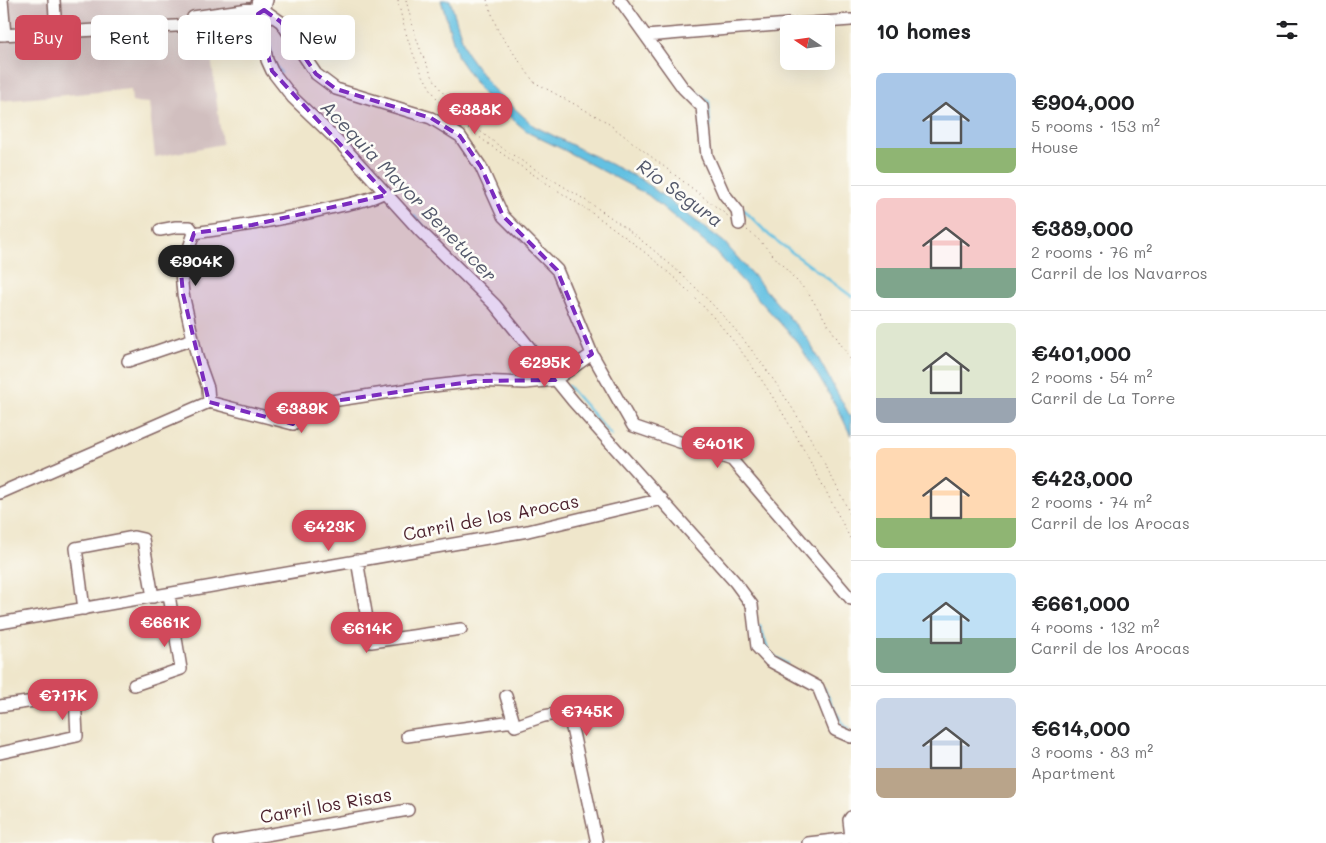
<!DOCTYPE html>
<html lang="en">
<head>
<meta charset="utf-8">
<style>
  body { margin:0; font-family:Mali,sans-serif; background:#f2f2f2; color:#202124; height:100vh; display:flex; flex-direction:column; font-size:19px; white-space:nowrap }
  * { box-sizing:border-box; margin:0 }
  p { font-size:16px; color:#757577 }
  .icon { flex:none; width:28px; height:28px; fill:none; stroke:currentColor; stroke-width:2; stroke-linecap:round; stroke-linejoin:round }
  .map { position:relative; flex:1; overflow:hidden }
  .drawer { display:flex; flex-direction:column; background:#fff; width:475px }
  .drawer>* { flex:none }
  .hud { position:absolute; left:15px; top:15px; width:475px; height:45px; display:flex; gap:10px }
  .needle { width:32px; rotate:283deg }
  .tools { position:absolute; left:780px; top:15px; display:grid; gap:10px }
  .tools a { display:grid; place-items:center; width:55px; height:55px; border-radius:8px; background:#fff; box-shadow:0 5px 20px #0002; font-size:25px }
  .price { position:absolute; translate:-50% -42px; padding:0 11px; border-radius:18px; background:#d1495b; color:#fff; font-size:16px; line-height:32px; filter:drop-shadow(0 1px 2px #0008) }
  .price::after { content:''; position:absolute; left:50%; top:30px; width:15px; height:11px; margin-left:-8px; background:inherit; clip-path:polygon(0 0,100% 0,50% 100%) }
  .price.active { background:#222; color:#fff }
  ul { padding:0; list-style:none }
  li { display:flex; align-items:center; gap:15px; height:125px; padding:0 25px }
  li+li { border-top:1px solid #e0e0e0 }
  li span { display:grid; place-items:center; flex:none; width:140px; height:100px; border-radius:8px; color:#555 }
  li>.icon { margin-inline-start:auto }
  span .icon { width:60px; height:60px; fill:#fffc; stroke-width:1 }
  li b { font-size:21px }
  h2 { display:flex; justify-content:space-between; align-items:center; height:60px; padding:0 25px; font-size:21px }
  .pill { padding:0 18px; border-radius:8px; background:#fff; box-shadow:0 5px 20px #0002; font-size:18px; line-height:45px }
  .pill.active { background:#d1495b; color:#fff }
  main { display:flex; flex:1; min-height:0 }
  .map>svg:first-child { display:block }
  .industrial { fill:#d1bfbf }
  .water { fill:#64c1e2; stroke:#577086 }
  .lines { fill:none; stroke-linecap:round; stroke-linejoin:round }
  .stream { stroke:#64c1e2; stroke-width:2.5 }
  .minor-casing { stroke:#846563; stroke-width:14 }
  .path { stroke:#846563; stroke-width:1; stroke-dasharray:1 4; stroke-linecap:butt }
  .minor { stroke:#fff; stroke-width:11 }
  .marked { fill:#7b2cbf; fill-opacity:0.2; stroke:#7b2cbf; stroke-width:4; stroke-dasharray:10 6; stroke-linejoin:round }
  .labels { text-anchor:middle; stroke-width:5; stroke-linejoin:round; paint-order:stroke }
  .street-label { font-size:18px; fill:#4a1f2b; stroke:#fdfcf7 }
  .water-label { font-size:19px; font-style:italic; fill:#53586b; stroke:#fdfcf7 }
</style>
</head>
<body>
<main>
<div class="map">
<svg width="851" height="843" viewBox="0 0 851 843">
  <rect width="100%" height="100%" fill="#fdfcf7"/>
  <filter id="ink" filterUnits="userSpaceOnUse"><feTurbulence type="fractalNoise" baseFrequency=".02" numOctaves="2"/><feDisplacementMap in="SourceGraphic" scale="10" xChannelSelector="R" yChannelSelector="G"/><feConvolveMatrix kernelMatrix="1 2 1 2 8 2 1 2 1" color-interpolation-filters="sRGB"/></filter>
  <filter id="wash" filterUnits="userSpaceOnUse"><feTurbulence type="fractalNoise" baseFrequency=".0096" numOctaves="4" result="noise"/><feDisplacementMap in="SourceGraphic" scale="20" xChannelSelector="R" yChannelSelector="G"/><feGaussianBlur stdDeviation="1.12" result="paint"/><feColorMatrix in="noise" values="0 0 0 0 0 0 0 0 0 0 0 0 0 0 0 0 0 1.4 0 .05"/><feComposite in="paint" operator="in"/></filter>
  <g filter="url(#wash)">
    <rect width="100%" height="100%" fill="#efe6cb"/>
    <path class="industrial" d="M 0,0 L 267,0 L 207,24 L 222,144 L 155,157 L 149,103 L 132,102 L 131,89 L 0,101 Z"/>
    <path class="water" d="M 441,0 L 450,0 L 466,52 L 492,88 L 534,126 L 642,180 L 724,242 L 807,338 L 851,418 L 851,436 L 839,411 L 799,344 L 716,252 L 648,195 L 562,149 L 529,133 L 484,95 L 458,58 Z"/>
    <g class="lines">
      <path class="stream" d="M 266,20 L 272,55
        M 274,63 L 281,73
        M 691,88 L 709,102 L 710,129
        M 740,206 L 770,236 L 851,296
        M 414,216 L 438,241
        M 568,386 L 612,436
        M 760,626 L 769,653 L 787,664
        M 824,689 L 845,728 L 848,729"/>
    </g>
  </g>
  <g filter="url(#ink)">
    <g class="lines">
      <g class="minor-casing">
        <path id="minor" d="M 2,0 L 5,35
          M 54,0 L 56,32
          M 620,0 L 683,88 L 702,107 L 707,156 L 724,194 L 737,210 L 739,224
          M 264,10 L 281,22 L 316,74 L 336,89 L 431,118 L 460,136 L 481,167 L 503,216 L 557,270 L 592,354 L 633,426 L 732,460 L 851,599
          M 258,14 L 267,60 L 272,71 L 293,98 L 340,143 L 420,231 L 495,305 L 573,401 L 735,582 L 752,605 L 757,647 L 770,661 L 818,687 L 835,730 L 851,737
          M 798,24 L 851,20
          M 195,25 L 193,17 L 256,8 L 258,0
          M 0,35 L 195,25 L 239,21 L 256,16 L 264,10 L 267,0
          M 646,36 L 789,24
          M 160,230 L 176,227 L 190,227 L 194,233 L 181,272 L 183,294 L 197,357 L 208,388 L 209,402
          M 194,233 C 240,227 285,219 330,208 C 348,204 368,201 385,192
          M 128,361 L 193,339
          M 0,493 L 209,402 L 293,424 L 305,405 L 424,387 L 477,381 L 525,383 L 555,380 L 592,354
          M 357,560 L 371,642 L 461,629
          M 84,609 L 76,548 L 134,537 L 143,539 L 153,597
          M 0,623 L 528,531 L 662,499
          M 134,685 L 181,669 L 169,595
          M 506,696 L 515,726 L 544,716 L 561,713 L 570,719 L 597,843
          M 0,706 L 75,695 L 77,736 L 0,753
          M 407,736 L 513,721
          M 851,817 L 849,820 L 851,837
          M 220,843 L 408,810
          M 808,843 L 851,838"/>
      </g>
      <path class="path" d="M 398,0 C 405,38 418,73 441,104 C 449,114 460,121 469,129 C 500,154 533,174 566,196 C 613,226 657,259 696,299 C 764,367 808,456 851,540
        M 406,0 C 414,32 423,67 444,94 C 479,141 536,168 585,200 C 624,225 660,254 694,286 C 762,351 811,432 851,516
        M 487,0 L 498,31 L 534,82 L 605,121 L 728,216
        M 747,230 L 759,240 L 808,293 L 851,360"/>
      <use href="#minor" class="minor"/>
    </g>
  </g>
  <path class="marked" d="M 264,10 L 281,22 L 316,74 L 336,89 L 431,118 L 460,136 L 481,167 L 503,216 L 557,270 L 592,354 L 555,380 L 477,381 L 305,405 L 293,424 L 209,402 L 183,294 L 181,272 L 194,233 L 252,225 L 387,195 L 272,71 L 258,14 Z"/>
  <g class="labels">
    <g class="street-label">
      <text transform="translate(491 518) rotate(-11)" y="6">Carril de los Arocas</text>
      <text transform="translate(326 806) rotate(-10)" y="6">Carril los Risas</text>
    </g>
    <g class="water-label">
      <text transform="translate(409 191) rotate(46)" y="7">Acequia Mayor Benetucer</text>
      <text transform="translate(680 193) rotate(36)" y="7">Río Segura</text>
    </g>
  </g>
</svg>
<div class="tools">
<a><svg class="needle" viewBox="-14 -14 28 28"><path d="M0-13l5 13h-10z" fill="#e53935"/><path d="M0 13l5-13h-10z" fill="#757577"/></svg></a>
</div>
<b class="price" style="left:475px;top:135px">€388K</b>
<b class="price active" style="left:196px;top:287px">€904K</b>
<b class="price" style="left:545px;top:388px">€295K</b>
<b class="price" style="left:302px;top:434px">€389K</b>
<b class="price" style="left:718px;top:469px">€401K</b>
<b class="price" style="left:329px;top:552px">€423K</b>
<b class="price" style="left:165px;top:648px">€661K</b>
<b class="price" style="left:367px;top:654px">€614K</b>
<b class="price" style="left:63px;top:721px">€717K</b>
<b class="price" style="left:587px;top:737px">€745K</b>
<div class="hud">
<a class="pill active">Buy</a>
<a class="pill">Rent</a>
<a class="pill">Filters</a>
<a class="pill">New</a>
</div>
</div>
<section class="drawer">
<h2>10 homes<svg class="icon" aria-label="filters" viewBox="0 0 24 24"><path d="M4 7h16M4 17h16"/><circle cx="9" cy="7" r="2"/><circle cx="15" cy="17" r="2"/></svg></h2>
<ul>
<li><span style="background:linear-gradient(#a9c7e8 75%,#8fb573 0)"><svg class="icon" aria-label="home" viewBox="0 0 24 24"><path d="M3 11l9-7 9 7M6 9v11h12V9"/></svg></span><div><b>€904,000</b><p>5 rooms · 153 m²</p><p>House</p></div></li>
<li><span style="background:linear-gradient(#f6c9c9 70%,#7fa58c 0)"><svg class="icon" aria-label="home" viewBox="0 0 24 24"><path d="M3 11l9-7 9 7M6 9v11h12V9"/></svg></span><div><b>€389,000</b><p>2 rooms · 76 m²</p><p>Carril de los Navarros</p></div></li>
<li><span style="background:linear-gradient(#dfe7d0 75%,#9aa5b1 0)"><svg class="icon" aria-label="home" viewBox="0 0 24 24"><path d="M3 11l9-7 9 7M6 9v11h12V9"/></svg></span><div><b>€401,000</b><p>2 rooms · 54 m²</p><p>Carril de La Torre</p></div></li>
<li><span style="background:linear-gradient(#ffd9b3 70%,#8fb573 0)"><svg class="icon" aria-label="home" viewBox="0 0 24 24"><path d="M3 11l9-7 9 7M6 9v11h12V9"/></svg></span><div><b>€423,000</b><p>2 rooms · 74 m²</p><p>Carril de los Arocas</p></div></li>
<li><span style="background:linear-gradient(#bfe0f5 65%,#7fa58c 0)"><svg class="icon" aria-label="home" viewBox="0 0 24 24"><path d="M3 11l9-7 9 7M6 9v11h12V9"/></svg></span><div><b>€661,000</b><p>4 rooms · 132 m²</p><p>Carril de los Arocas</p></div></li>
<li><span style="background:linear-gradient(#c9d6e8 70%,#b9a48a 0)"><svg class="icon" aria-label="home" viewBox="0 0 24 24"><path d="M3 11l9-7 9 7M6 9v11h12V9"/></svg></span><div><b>€614,000</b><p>3 rooms · 83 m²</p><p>Apartment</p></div></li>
</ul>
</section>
</main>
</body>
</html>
